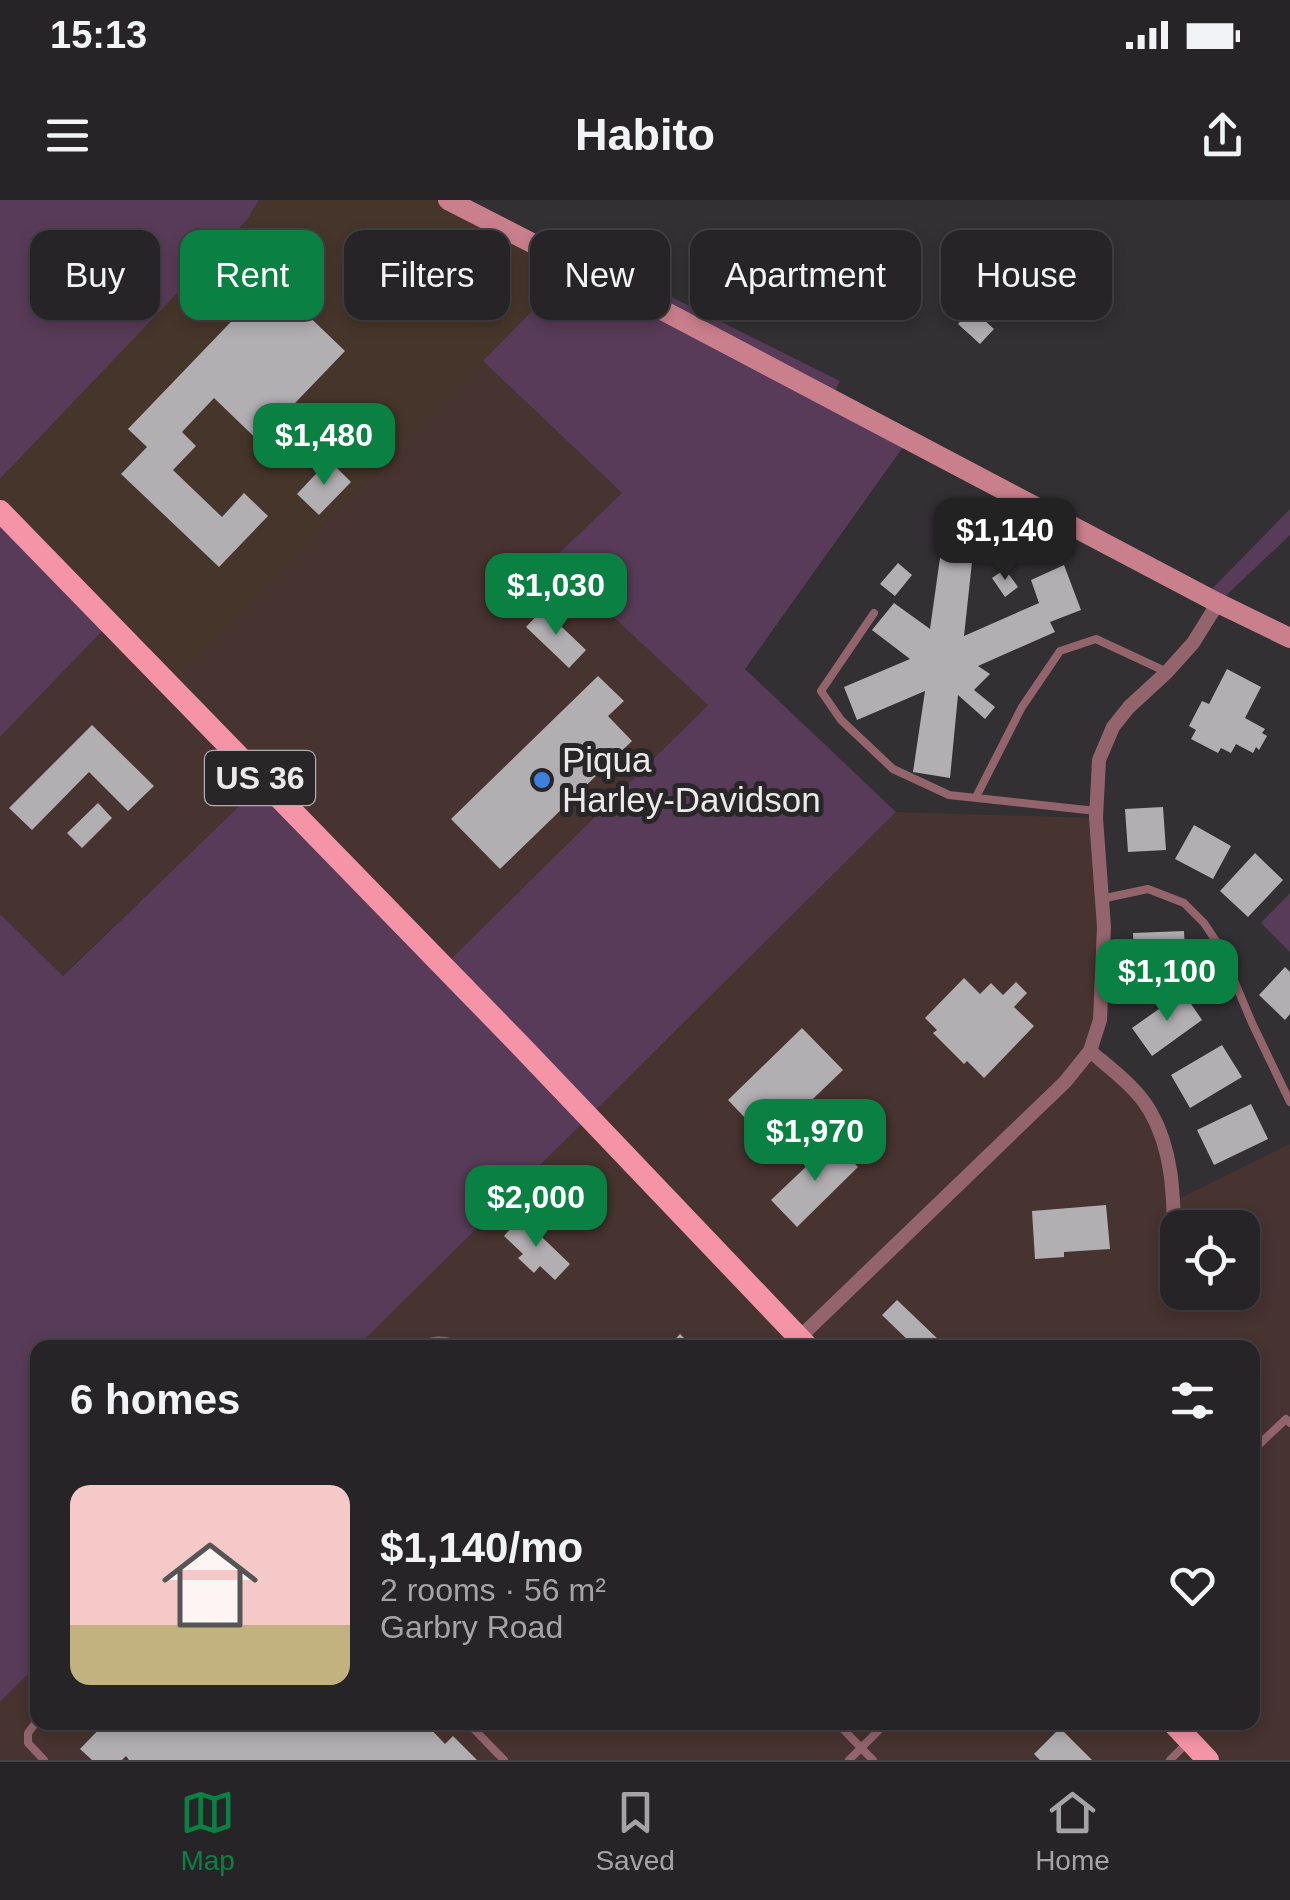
<!DOCTYPE html>
<html lang="en">
<head>
<meta charset="utf-8">
<style>
  body { margin:0; font-family:Arial,sans-serif; background:#323032; color:#f1f3f6; height:100vh; display:flex; flex-direction:column; font-size:38px; white-space:nowrap }
  * { box-sizing:border-box; margin:0 }
  p { font-size:32px; color:#a4a4a7 }
  .icon { flex:none; width:55px; height:55px; fill:none; stroke:currentColor; stroke-width:2; stroke-linecap:round; stroke-linejoin:round }
  .map { position:relative; flex:1; overflow:hidden }
  .drawer { position:absolute; left:30px; top:1140px; width:1230px; height:390px; display:flex; flex-direction:column; background:#262426; border-radius:20px; box-shadow:0 5px 15px #0003,0 0 0 2px #424143 }
  .drawer>* { flex:none }
  .guide { position:absolute; left:30px; top:30px; width:1230px; height:90px; display:flex; gap:20px }
  .buttons { position:absolute; left:1160px; top:1010px; display:grid; gap:20px }
  .buttons a { display:grid; place-items:center; width:100px; height:100px; border-radius:20px; background:#262426; box-shadow:0 5px 15px #0003,0 0 0 2px #424143; font-size:50px }
  .price { position:absolute; translate:-50% -85px; padding:0 22px; border-radius:20px; background:#0b8043; color:#fff; font-size:32px; line-height:65px; filter:drop-shadow(0 2px 5px #0008) }
  .price::after { content:''; position:absolute; left:50%; top:60px; width:30px; height:22px; margin-left:-15px; background:inherit; clip-path:polygon(0 0,100% 0,50% 100%) }
  .price.on { background:#222; color:#fff }
  ul { padding:0; list-style:none }
  li { display:flex; align-items:center; gap:30px; height:250px; padding:0 40px }
  li+li { border-top:2px solid #424143 }
  li span { display:grid; place-items:center; flex:none; width:280px; height:200px; border-radius:20px; color:#555 }
  li>.icon { margin-inline-start:auto }
  span .icon { width:120px; height:120px; fill:#fffc; stroke-width:1 }
  li b { font-size:42px }
  h2 { display:flex; justify-content:space-between; align-items:center; height:120px; padding:0 40px; font-size:42px }
  .pill { padding:0 35px; border-radius:20px; background:#262426; box-shadow:0 5px 15px #0003,0 0 0 2px #424143; font-size:35px; line-height:90px }
  .pill.on { background:#0b8043; color:#fff }
  .status { display:flex; justify-content:space-between; align-items:center; height:70px; padding:0 50px; background:#262426; direction:ltr }
  .status svg { height:28px; fill:currentColor }
  header { display:flex; justify-content:space-between; align-items:center; height:130px; padding:0 40px; background:#262426; font-size:45px; font-weight:700 }
  .tab-bar { display:flex; justify-content:space-around; align-items:center; height:140px; border-top:2px solid #424143; background:#262426; font-size:28px; color:#a4a4a7 }
  .tab-bar a { display:grid; justify-items:center; gap:5px }
  .tab-bar .on { color:#0b8043 }
  .map>svg:first-child { display:block }
  .commercial { fill:#47332f; fill-rule:evenodd }
  .industrial { fill:#46352a }
  .green { fill:#583b58 }
  .building { fill:#b2afb2 }
  .lines { fill:none; stroke-linecap:round; stroke-linejoin:round }
  .lane { stroke:#93646c; stroke-width:8 }
  .street { stroke:#93646c; stroke-width:14 }
  .secondary { stroke:#ca7f8d; stroke-width:20 }
  .primary { stroke:#f494a6; stroke-width:22 }
  .shop-dot { fill:#3f7fe0; stroke:#292628; stroke-width:4 }
  .labels { text-anchor:middle; stroke-width:10; stroke-linejoin:round; paint-order:stroke }
  .shield { fill:#292628; stroke:#b1aeb0; stroke-width:2.5 }
  .shield-label { font-size:32px; font-weight:bold; fill:#ebe9ea }
  .poi-label { font-size:35px; fill:#ebe9ea; stroke:#292628; text-anchor:start }
</style>
</head>
<body>
<div class="status"><b>15:13</b><svg viewBox="0 0 49 12"><path d="M0 12V9h3v3zM5 12V6h3v6zM10 12V3h3v9zM15 12V0h3v12zM26 1h20v11H26zM47 4h2v5h-2z"/></svg></div>
<header><svg class="icon" aria-label="menu" viewBox="0 0 24 24"><path d="M4 6h16M4 12h16M4 18h16"/></svg>Habito<svg class="icon" aria-label="share" viewBox="0 0 24 24"><path d="M12 15V3M7 8l5-5 5 5M5 13v7h14v-7"/></svg></header>
<div class="map">
<svg width="1290" height="1560" viewBox="0 0 1290 1560">
  <rect width="100%" height="100%" fill="#323032"/>
  <path class="commercial" d="M 483,161 L 622,293 L 553,360 L 708,505 L 443,767 L 264,582 L 62,776 L 0,714 L 0,537 L 110,423 L 169,483 Z
    M 896,612 L 1096,618 L 1104,727 L 1090,851 L 1150,909 L 1174,1001 L 1290,944 L 1290,1560 L 0,1560 L 0,1502 L 37,1465 L 38,1522 L 1252,1522 L 1252,1148 L 357,1147 ZM 1178,1028 L 1242,1028 L 1242,1092 L 1178,1092 Z"/>
  <path class="industrial" d="M 259,0 L 448,0 L 576,66 L 169,484 L 0,311 L 0,279 L 247,20 Z"/>
  <path class="green" d="M 0,0 L 259,0 L 247,20 L 0,279 Z
    M 563,30 L 593,58 L 840,181 L 831,198 L 908,240 L 745,469 L 896,612 L 357,1147 L 38,1148 L 37,1465 L 0,1502 L 0,714 L 63,776 L 264,582 L 444,766 L 708,505 L 552,360 L 622,293 L 483,161 L 576,66 L 544,49 Z
    M 1290,309 L 1290,335 L 1218,403 L 1205,396 Z
    M 0,311 L 110,423 L 0,537 Z
    M 1290,693 L 1290,752 L 1261,723 Z"/>
  <path class="building" d="M 271,80 L 345,151 L 273,226 L 290,242 L 275,257 L 214,198 L 182,232 L 196,246 L 173,270 L 222,317 L 244,293 L 268,316 L 219,367 L 121,274 L 147,247 L 128,229 Z
    M 972,109 L 994,129 L 980,144 L 958,124 Z
    M 329,260 L 351,282 L 319,315 L 297,294 Z
    M 940,358 L 972,362 L 964,436 L 1039,403 L 1031,380 L 1064,365 L 1081,410 L 1050,422 L 1055,432 L 978,466 L 990,474 L 974,490 L 995,507 L 985,519 L 958,495 L 950,578 L 913,572 L 925,491 L 857,520 L 844,487 L 910,459 L 872,430 L 894,403 L 930,429 Z
    M 898,363 L 912,375 L 895,396 L 880,384 Z
    M 1005,369 L 1018,387 L 1005,397 L 992,378 Z
    M 543,409 L 586,450 L 569,468 L 526,427 Z
    M 1227,469 L 1261,487 L 1245,518 L 1265,529 L 1262,533 L 1267,536 L 1259,550 L 1256,547 L 1253,553 L 1236,544 L 1231,553 L 1221,548 L 1218,553 L 1191,539 L 1196,530 L 1189,526 L 1202,501 L 1209,504 Z
    M 598,476 L 624,501 L 608,516 L 632,541 L 500,669 L 451,619 Z
    M 92,525 L 154,586 L 128,611 L 89,572 L 32,630 L 9,608 Z
    M 98,603 L 112,618 L 82,648 L 67,633 Z
    M 1163,607 L 1166,650 L 1128,652 L 1125,609 Z
    M 1194,625 L 1231,646 L 1213,679 L 1175,659 Z
    M 1255,653 L 1283,680 L 1248,717 L 1220,691 Z
    M 1184,731 L 1185,751 L 1178,751 L 1179,770 L 1135,773 L 1133,733 Z
    M 1285,767 L 1290,772 L 1290,814 L 1285,820 L 1259,795 Z
    M 964,778 L 980,794 L 991,783 L 1003,795 L 1016,782 L 1027,793 L 1014,807 L 1034,826 L 984,878 L 967,861 L 964,864 L 933,833 L 937,830 L 925,818 Z
    M 1183,792 L 1202,820 L 1152,856 L 1132,828 Z
    M 802,828 L 843,870 L 768,942 L 728,900 Z
    M 1222,845 L 1242,877 L 1190,908 L 1171,875 Z
    M 1251,904 L 1268,939 L 1214,965 L 1197,930 Z
    M 833,941 L 858,967 L 797,1027 L 771,1000 Z
    M 1106,1005 L 1110,1049 L 1064,1052 L 1064,1057 L 1035,1059 L 1032,1011 Z
    M 521,1017 L 570,1064 L 555,1080 L 540,1066 L 534,1073 L 518,1058 L 523,1054 L 504,1036 Z
    M 897,1100 L 939,1140 L 931,1148 L 916,1148 L 882,1115 Z
    M 680,1134 L 694,1148 L 667,1148 Z
    M 106,1522 L 424,1522 L 445,1544 L 453,1536 L 477,1560 L 129,1560 L 126,1556 L 122,1560 L 92,1560 L 80,1549 Z
    M 1060,1528 L 1092,1560 L 1040,1560 L 1034,1554 Z"/>
  <g class="lines">
    <path class="lane" d="M 874,413 L 821,491 L 841,520 L 893,569 L 949,595 L 1096,611
      M 976,597 L 1022,507 L 1060,451 L 1096,439 L 1167,472
      M 1101,699 L 1148,689 L 1184,703 L 1204,723 L 1220,747 L 1252,823 L 1290,902
      M 414,1148 C 431,1139 446,1137 462,1148
      M 1252,1251 L 1286,1219 L 1290,1223
      M 38,1520 L 28,1533 L 28,1543 L 44,1560
      M 467,1522 L 504,1560
      M 836,1522 L 873,1560
      M 849,1560 L 887,1522
      M 1170,1560 L 1186,1544"/>
    <path class="street" d="M 1090,851 C 1111,869 1136,887 1150,911 C 1177,957 1173,1012 1175,1063
      M 799,1138 L 1065,882 L 1090,851 L 1100,820 L 1104,727 L 1096,618 L 1099,560 L 1113,527 L 1129,507 L 1167,472 L 1193,443 L 1218,403"/>
    <path class="secondary" d="M 448,0 L 647,102 L 1218,403 L 1290,438"/>
    <path class="primary" d="M 0,311 L 520,845 L 809,1148
      M 1172,1522 L 1208,1560"/>
  </g>
  <circle class="shop-dot" cx="542" cy="580" r="10"/>
  <g class="labels">
    <rect class="shield" x="205" y="551" width="110" height="54" rx="8"/>
    <g class="shield-label">
      <text x="260" y="589">US 36</text>
    </g>
    <g class="poi-label">
      <text x="562" y="572">Piqua<tspan x="562" dy="40">Harley-Davidson</tspan></text>
    </g>
  </g>
</svg>
<div class="buttons">
<a><svg class="icon" aria-label="locate" viewBox="0 0 24 24"><circle cx="12" cy="12" r="6"/><path d="M12 2v4M12 18v4M2 12h4M18 12h4"/></svg></a>
</div>
<b class="price" style="left:324px;top:288px">$1,480</b>
<b class="price on" style="left:1005px;top:383px">$1,140</b>
<b class="price" style="left:556px;top:438px">$1,030</b>
<b class="price" style="left:1167px;top:824px">$1,100</b>
<b class="price" style="left:815px;top:984px">$1,970</b>
<b class="price" style="left:536px;top:1050px">$2,000</b>
<div class="guide">
<a class="pill">Buy</a>
<a class="pill on">Rent</a>
<a class="pill">Filters</a>
<a class="pill">New</a>
<a class="pill">Apartment</a>
<a class="pill">House</a>
</div>
<section class="drawer">
<h2>6 homes<svg class="icon" aria-label="filters" viewBox="0 0 24 24"><path d="M4 7h16M4 17h16"/><circle cx="9" cy="7" r="2"/><circle cx="15" cy="17" r="2"/></svg></h2>
<ul>
<li><span style="background:linear-gradient(#f6c9c9 70%,#c2b280 0)"><svg class="icon" aria-label="home" viewBox="0 0 24 24"><path d="M3 11l9-7 9 7M6 9v11h12V9"/></svg></span><div><b>$1,140/mo</b><p>2 rooms · 56 m²</p><p>Garbry Road</p></div><svg class="icon" aria-label="heart" viewBox="0 0 24 24"><path d="M12 20l-8-8c-3-5 5-10 8-4 3-6 11-1 8 4z"/></svg></li>
</ul>
</section>
</div>
<nav class="tab-bar">
<a class="on"><svg class="icon" aria-label="map" viewBox="0 0 24 24"><path d="M3 6l6-2 6 2 6-2v14l-6 2-6-2-6 2zM9 4v14M15 6v14"/></svg>Map</a>
<a><svg class="icon" aria-label="saved" viewBox="0 0 24 24"><path d="M7 4h10v16l-5-4-5 4z"/></svg>Saved</a>
<a><svg class="icon" aria-label="home" viewBox="0 0 24 24"><path d="M3 11l9-7 9 7M6 9v11h12V9"/></svg>Home</a>
</nav>
</body>
</html>
